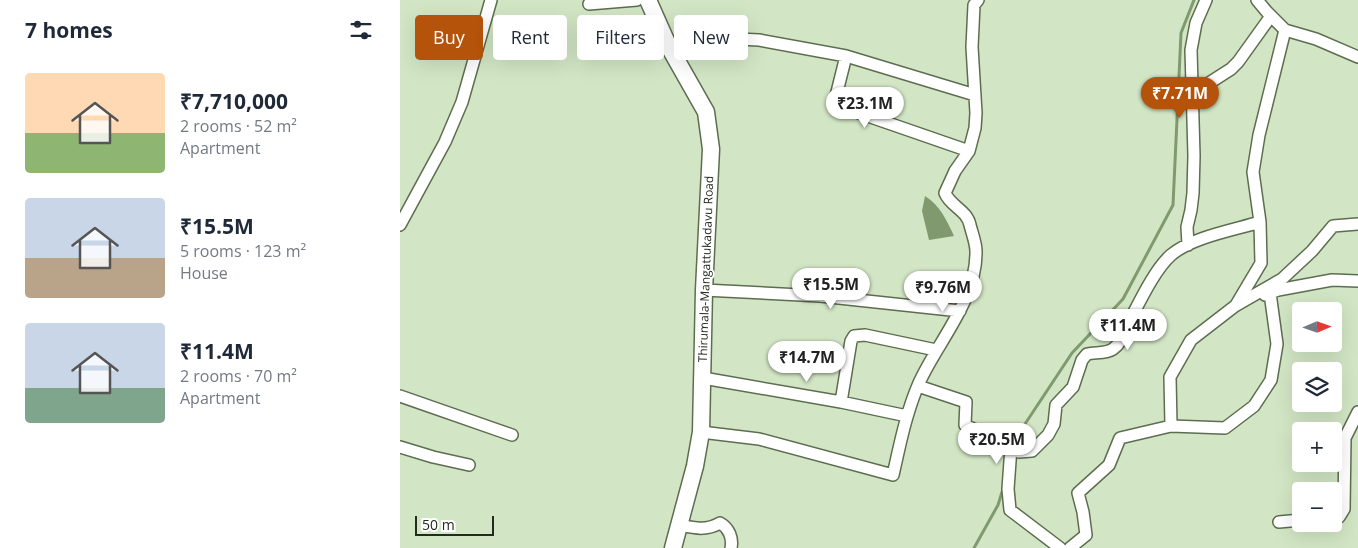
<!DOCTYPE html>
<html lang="en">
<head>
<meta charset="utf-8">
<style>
  body { margin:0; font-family:"Open Sans",sans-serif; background:#f2f2f3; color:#1f2937; height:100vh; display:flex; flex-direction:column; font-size:19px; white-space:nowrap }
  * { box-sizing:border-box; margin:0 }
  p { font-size:16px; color:#747a83 }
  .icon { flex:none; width:28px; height:28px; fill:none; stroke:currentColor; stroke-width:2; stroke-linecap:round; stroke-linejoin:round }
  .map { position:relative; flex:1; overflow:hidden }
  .details { display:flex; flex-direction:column; background:#fff; width:400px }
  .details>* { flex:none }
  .hud { position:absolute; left:15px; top:15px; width:475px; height:45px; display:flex; gap:10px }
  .needle { width:32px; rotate:88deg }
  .fabs { position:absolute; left:892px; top:302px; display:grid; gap:10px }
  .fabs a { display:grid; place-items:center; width:50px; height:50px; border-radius:5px; background:#fff; box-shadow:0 5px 20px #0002; font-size:25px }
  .scale { position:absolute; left:15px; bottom:12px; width:79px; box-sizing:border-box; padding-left:5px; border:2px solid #232a1e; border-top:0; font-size:14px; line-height:18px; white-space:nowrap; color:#232a1e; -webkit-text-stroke:4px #fff; paint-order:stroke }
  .price { position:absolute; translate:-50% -42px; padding:0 11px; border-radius:18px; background:#fff; color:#222; font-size:16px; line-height:32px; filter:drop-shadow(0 1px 2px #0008) }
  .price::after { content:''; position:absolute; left:50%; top:30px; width:15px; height:11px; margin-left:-8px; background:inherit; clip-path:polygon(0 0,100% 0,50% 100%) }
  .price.selected { background:#b45309; color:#fff }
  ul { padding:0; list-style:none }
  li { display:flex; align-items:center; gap:15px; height:125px; padding:0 25px }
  li span { display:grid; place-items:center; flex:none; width:140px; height:100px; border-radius:5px; color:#555 }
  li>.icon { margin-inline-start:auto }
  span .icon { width:60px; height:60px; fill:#fffc; stroke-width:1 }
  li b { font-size:21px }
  h2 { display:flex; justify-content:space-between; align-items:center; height:60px; padding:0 25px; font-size:21px }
  .chip { padding:0 18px; border-radius:5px; background:#fff; box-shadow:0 5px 20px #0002; font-size:18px; line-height:45px }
  .chip.selected { background:#b45309; color:#fff }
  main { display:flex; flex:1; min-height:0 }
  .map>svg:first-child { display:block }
  .water { fill:#80996e }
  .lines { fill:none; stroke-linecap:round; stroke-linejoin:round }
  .stream { stroke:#80996e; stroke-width:3 }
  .street-casing { stroke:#5d6d50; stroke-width:14 }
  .secondary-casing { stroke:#5d6d50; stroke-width:19 }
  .street { stroke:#fff; stroke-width:11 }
  .secondary { stroke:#fff; stroke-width:16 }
  .labels { text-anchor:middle; stroke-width:4; stroke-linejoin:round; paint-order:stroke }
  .street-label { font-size:12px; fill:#232a1e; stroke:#fff }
</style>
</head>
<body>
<main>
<section class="details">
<h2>7 homes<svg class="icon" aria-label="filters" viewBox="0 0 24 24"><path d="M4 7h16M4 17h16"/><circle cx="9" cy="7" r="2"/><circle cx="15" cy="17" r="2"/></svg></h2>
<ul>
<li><span style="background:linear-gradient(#ffd9b3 60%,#8fb573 0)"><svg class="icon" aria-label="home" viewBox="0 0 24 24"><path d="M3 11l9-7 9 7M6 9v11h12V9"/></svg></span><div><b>₹7,710,000</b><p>2 rooms · 52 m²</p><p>Apartment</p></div></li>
<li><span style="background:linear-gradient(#c9d6e8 60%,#b9a48a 0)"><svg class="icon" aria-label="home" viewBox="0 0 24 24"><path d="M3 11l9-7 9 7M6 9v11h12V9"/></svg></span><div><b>₹15.5M</b><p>5 rooms · 123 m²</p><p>House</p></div></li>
<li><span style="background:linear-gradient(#c9d6e8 65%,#7fa58c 0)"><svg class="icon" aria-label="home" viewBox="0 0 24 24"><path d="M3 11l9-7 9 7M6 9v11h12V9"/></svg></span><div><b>₹11.4M</b><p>2 rooms · 70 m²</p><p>Apartment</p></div></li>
</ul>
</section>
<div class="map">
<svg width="958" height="548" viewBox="0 0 958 548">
  <rect width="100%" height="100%" fill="#d2e6c5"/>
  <path class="water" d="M 525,196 C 540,205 547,221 554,236 L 529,240 L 522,211 Z"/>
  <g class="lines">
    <path class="stream" d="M 619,442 L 623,427 L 672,353 L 723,299 L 773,205 L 781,33 L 794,0
      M 574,548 L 598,505 L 602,492"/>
    <g class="street-casing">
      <path id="street" d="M 857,0 L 867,12 L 885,30 L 916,39 L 958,57
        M 189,4 L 237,0
        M 191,31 L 260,27
        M 268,45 L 317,38 L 359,40 L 446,56 L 575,95
        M 446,56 L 435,100 L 436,105 L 569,151
        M 792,94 L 831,69 L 838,62 L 871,16
        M 0,225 L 45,142 L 62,102 L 91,0
        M 788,245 L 787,227 L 791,210 L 793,193 L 794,156 L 791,50 L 796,23 L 806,0
        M 304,290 L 420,296 L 560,311
        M 865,295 L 878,290 L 932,280 L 958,281
        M 836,305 L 861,263 L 860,222 L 853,172 L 859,135 L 885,30
        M 303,378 L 441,402 L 507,416
        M 518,386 L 566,402 L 565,425 L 611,447 L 608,489 L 610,510 L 660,548
        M 0,396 L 112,435
        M 441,402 L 451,341 L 454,336 L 465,335 L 536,350
        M 771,426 L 825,428 L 854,406 L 871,380 L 877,344 L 870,293
        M 301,432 L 359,439 L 493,475 C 500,444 506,413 519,383 C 538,341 577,300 576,251 C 576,243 572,233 570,225 C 567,210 550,206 545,193 L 555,171 L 569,151 L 575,128 L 576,113 L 572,47 L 574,5 L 578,0
        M 0,447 L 33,457 L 69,465
        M 611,447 L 619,452 L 632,451 L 648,435 L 654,424 L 656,405 L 673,387 L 682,360 L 687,354 C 695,352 706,354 713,349 C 723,342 725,329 730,320 C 740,301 755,269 771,255 C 792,237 834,230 860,222
        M 934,518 L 939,517 L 944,509 L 945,438 L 958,412
        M 879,522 L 901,520
        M 279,525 C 294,528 306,531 320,523 C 329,528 333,538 331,548
        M 670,548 L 686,535 L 683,512 L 678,493 L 709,465 L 720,438 L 771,426 L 770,377 L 791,340 L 835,306 L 882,279 L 912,251 L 933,226 L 958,224"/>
    </g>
    <g class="secondary-casing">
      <path id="secondary" d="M 248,0 L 268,45 L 306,112 L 311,149 L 304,290 L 301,432 L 295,466 L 273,548"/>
    </g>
    <use href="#street" class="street"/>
    <use href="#secondary" class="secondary"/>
  </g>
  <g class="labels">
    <g class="street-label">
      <text transform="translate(306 269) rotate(-88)" y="4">Thirumala-Mangattukadavu Road</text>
    </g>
  </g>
</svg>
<div class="fabs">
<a><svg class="needle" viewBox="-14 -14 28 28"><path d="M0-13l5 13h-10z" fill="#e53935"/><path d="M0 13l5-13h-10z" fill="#747a83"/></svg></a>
<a><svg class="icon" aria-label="layers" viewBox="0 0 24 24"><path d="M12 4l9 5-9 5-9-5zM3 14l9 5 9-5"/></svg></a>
<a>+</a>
<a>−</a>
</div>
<div class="scale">50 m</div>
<b class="price selected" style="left:780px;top:119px">₹7.71M</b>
<b class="price" style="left:465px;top:129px">₹23.1M</b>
<b class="price" style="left:431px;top:310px">₹15.5M</b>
<b class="price" style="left:543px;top:313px">₹9.76M</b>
<b class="price" style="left:728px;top:351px">₹11.4M</b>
<b class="price" style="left:407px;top:383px">₹14.7M</b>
<b class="price" style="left:597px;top:465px">₹20.5M</b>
<div class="hud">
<a class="chip selected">Buy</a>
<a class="chip">Rent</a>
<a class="chip">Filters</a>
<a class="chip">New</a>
</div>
</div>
</main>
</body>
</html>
